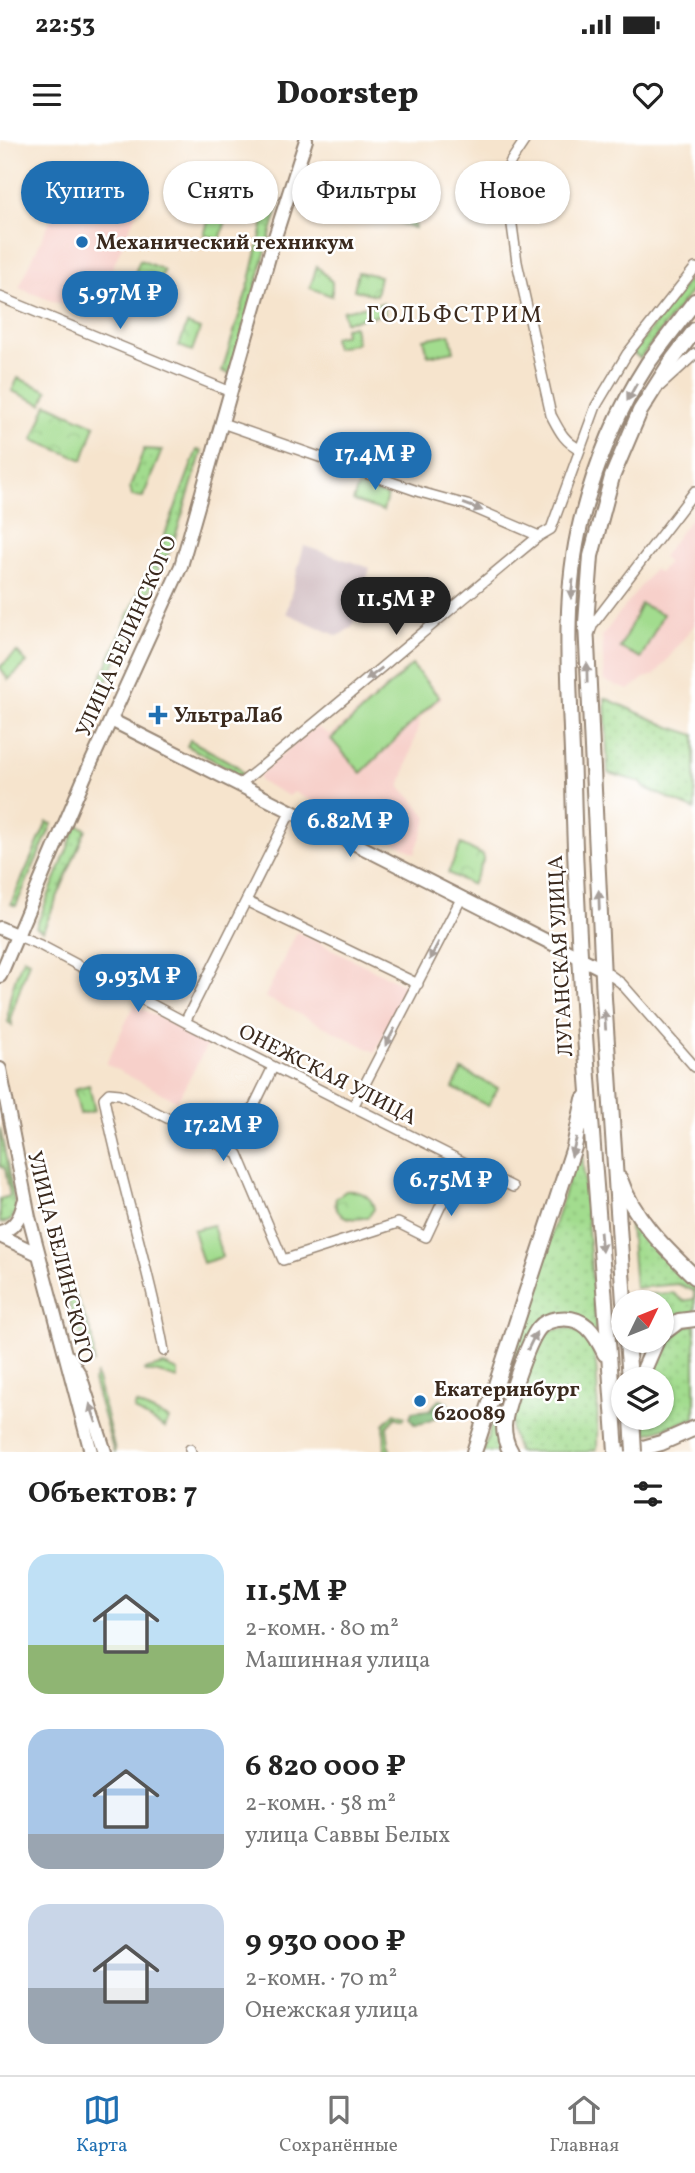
<!DOCTYPE html>
<html lang="ru">
<head>
<meta charset="utf-8">
<style>
  body { margin:0; font-family:Vollkorn,serif; background:#f6f6f6; color:#222; height:100vh; display:flex; flex-direction:column; font-size:26px; white-space:nowrap }
  * { box-sizing:border-box; margin:0 }
  p { font-size:23px; color:#767676 }
  .icon { flex:none; width:38px; height:38px; fill:none; stroke:currentColor; stroke-width:2; stroke-linecap:round; stroke-linejoin:round }
  .map { position:relative; height:1312px; overflow:hidden }
  .sheet { display:flex; flex-direction:column; background:#fff; flex:1 }
  .sheet>* { flex:none }
  .banner { position:absolute; left:21px; top:21px; width:654px; height:63px; display:flex; gap:14px }
  .needle { width:46px; rotate:47deg }
  .controls { position:absolute; left:611px; top:1150px; display:grid; gap:14px }
  .controls a { display:grid; place-items:center; width:63px; height:63px; border-radius:50%; background:#fff; box-shadow:0 2px 5px #0004; font-size:35px }
  .price { position:absolute; translate:-50% -60px; padding:0 16px; border-radius:24px; background:#1f6fb2; color:#fff; font-size:23px; line-height:46px; filter:drop-shadow(0 2px 4px #0008) }
  .price::after { content:''; position:absolute; left:50%; top:42px; width:21px; height:16px; margin-left:-10px; background:inherit; clip-path:polygon(0 0,100% 0,50% 100%) }
  .price.active { background:#222; color:#fff }
  ul { padding:0; list-style:none }
  li { display:flex; align-items:center; gap:21px; height:175px; padding:0 28px }
  li span { display:grid; place-items:center; flex:none; width:196px; height:140px; border-radius:21px; color:#555 }
  li>.icon { margin-inline-start:auto }
  span .icon { width:84px; height:84px; fill:#fffc; stroke-width:1 }
  li b { font-size:30px }
  h2 { display:flex; justify-content:space-between; align-items:center; height:84px; padding:0 28px; font-size:30px }
  .pill { padding:0 24px; border-radius:32px; background:#fff; box-shadow:0 2px 5px #0004; font-size:24px; line-height:63px }
  .pill.active { background:#1f6fb2; color:#fff }
  .status { display:flex; justify-content:space-between; align-items:center; height:49px; padding:0 35px; background:#fff; direction:ltr }
  .status svg { height:19px; fill:currentColor }
  header { display:flex; justify-content:space-between; align-items:center; height:91px; padding:0 28px; background:#fff; font-size:32px; font-weight:800 }
  .menu { display:flex; justify-content:space-around; align-items:center; height:98px; border-top:2px solid #e0e0e0; background:#fff; font-size:19px; color:#767676 }
  .menu a { display:grid; justify-items:center; gap:4px }
  .menu .active { color:#1f6fb2 }
  .map>svg:first-child { display:block }
  .built { fill:#f7d0ca }
  .industrial { fill:#d2bec2 }
  .grass { fill:url(#grass-dots); stroke:#6e8356; stroke-width:2 }
  .forest { fill:url(#forest-firs); stroke:#5e734c; stroke-width:2 }
  .park { fill:url(#park-crowns); stroke:#6e8356; stroke-width:2 }
  .pitch { fill:#a2dc8e; stroke:#6e8356; stroke-width:2 }
  .lines { fill:none; stroke-linecap:round; stroke-linejoin:round }
  .street-casing { stroke:#988776; stroke-width:12 }
  .secondary-casing { stroke:#988776; stroke-width:16 }
  .primary-casing { stroke:#988776; stroke-width:18 }
  .street { stroke:#fff; stroke-width:9 }
  .secondary { stroke:#fff; stroke-width:12 }
  .primary { stroke:#fff; stroke-width:14 }
  .primary-bridge-casing { stroke:#988776; stroke-width:18; stroke-linecap:butt }
  .primary-bridge { stroke:#fff; stroke-width:14 }
  .oneway { fill:#a79f9a }
  .poi-dot { fill:#1f6fb2; stroke:#fff; stroke-width:2.5 }
  .labels { text-anchor:middle; stroke-width:5; stroke-linejoin:round; paint-order:stroke }
  .poi-label { font-size:21px; font-weight:bold; fill:#3b2a1e; stroke:#fff; text-anchor:start }
  .street-label { font-size:21px; fill:#3b2a1e; stroke:#fff }
  .neighbourhood-label { font-size:23px; letter-spacing:2px; fill:#3b2a1e; stroke:#fff }
</style>
</head>
<body>
<div class="status"><b>22:53</b><svg viewBox="0 0 49 12"><path d="M0 12V9h3v3zM5 12V6h3v6zM10 12V3h3v9zM15 12V0h3v12zM26 1h20v11H26zM47 4h2v5h-2z"/></svg></div>
<header><svg class="icon" aria-label="menu" viewBox="0 0 24 24"><path d="M4 6h16M4 12h16M4 18h16"/></svg>Doorstep<svg class="icon" aria-label="heart" viewBox="0 0 24 24"><path d="M12 20l-8-8c-3-5 5-10 8-4 3-6 11-1 8 4z"/></svg></header>
<div class="map">
<svg width="695" height="1312" viewBox="0 0 695 1312">
  <defs>
    <pattern id="grass-dots" width="8" height="8" patternUnits="userSpaceOnUse" patternTransform="scale(1.75)"><rect width="8" height="8" fill="#a2dc8e"/><path d="M2 2h.1M6 6h.1" fill="none" stroke="#8cbd7a" stroke-width="1.8" stroke-linecap="round"/></pattern>
    <pattern id="forest-firs" width="22" height="20" patternUnits="userSpaceOnUse" patternTransform="scale(1.75)"><rect width="22" height="20" fill="#81bc79"/><path d="M5 1l3.5 6h-7zM16 11l3.5 6h-7z" fill="#6b9963"/></pattern>
    <pattern id="park-crowns" width="20" height="18" patternUnits="userSpaceOnUse" patternTransform="scale(1.75)"><rect width="20" height="18" fill="#a2dc8e"/><path d="M2 6a3 3 0 1 1 6 0M12 15a3 3 0 1 1 6 0" fill="none" stroke="#8cbd7a"/></pattern>
  </defs>
  <rect width="100%" height="100%" fill="#fff"/>
  <filter id="ink" filterUnits="userSpaceOnUse"><feTurbulence type="fractalNoise" baseFrequency=".0143" numOctaves="2"/><feDisplacementMap in="SourceGraphic" scale="14" xChannelSelector="R" yChannelSelector="G"/><feConvolveMatrix kernelMatrix="1 2 1 2 8 2 1 2 1" color-interpolation-filters="sRGB"/></filter>
  <filter id="wash" filterUnits="userSpaceOnUse"><feTurbulence type="fractalNoise" baseFrequency=".00686" numOctaves="4" result="noise"/><feDisplacementMap in="SourceGraphic" scale="28" xChannelSelector="R" yChannelSelector="G"/><feGaussianBlur stdDeviation="1.57" result="paint"/><feColorMatrix in="noise" values="0 0 0 0 0 0 0 0 0 0 0 0 0 0 0 0 0 1.4 0 .05"/><feComposite in="paint" operator="in"/></filter>
  <g filter="url(#wash)">
    <rect width="100%" height="100%" fill="#f6e4cd"/>
    <path class="built" d="M 73,31 L 141,61 L 107,141 L 100,138 L 85,174 L 19,148 Z
      M 695,373 L 695,484 L 655,535 L 644,538 L 629,550 L 604,541 L 602,496 L 654,429 L 659,433 L 668,423 L 662,417 Z
      M 412,524 L 442,558 L 421,577 L 400,648 L 412,658 L 428,678 L 415,713 L 294,652 L 289,656 L 261,642 L 258,636 L 307,593 L 316,587 L 331,595 Z
      M 297,792 L 408,847 L 375,912 L 265,857 Z
      M 134,865 L 209,902 L 177,961 L 106,924 Z"/>
    <path class="industrial" d="M 304,406 L 370,428 L 352,487 L 338,496 L 286,473 Z"/>
    <path class="grass" d="M 269,61 L 279,64 L 231,234 L 222,231 L 250,140 Z
      M 695,131 L 695,146 L 640,218 L 633,213 Z
      M 144,309 L 162,310 L 143,357 L 132,356 L 130,347 Z
      M 197,310 L 202,311 L 174,401 L 167,417 L 157,416 Z
      M 156,426 L 159,431 L 99,557 L 94,554 L 149,428 Z
      M 605,558 L 670,587 L 695,595 L 695,670 L 645,648 L 640,642 L 608,633 Z
      M 190,600 L 237,626 L 243,633 L 238,637 L 232,635 L 234,631 L 187,606 Z
      M 47,682 L 52,684 L 16,766 L 11,764 Z
      M 77,685 L 86,689 L 43,791 L 36,787 Z
      M 23,818 L 29,821 L 11,876 L 12,885 L 8,882 C 7,859 15,839 23,818 Z
      M 0,988 L 16,1070 C 14,1079 10,1083 0,1083 L 0,1059 L 10,1056 L 5,1029 L 0,1026 Z
      M 581,999 L 596,1192 L 546,1179 L 499,1278 L 499,1303 L 503,1312 L 483,1312 Z
      M 629,1073 L 695,1145 L 695,1175 L 662,1187 L 662,1162 L 635,1162 L 635,1155 L 673,1153 L 683,1161 L 694,1159 L 694,1151 L 678,1144 L 635,1148 Z
      M 59,1128 L 67,1134 L 93,1198 L 94,1224 L 71,1171 Z
      M 690,1185 L 695,1185 L 695,1278 L 646,1294 L 646,1278 L 662,1278 L 662,1239 L 649,1239 C 653,1215 668,1194 690,1185 Z
      M 567,1188 C 578,1190 587,1197 592,1208 C 600,1224 597,1288 597,1309 L 587,1312 L 518,1312 L 511,1291 L 512,1278 L 537,1205 L 549,1191 Z
      M 96,1235 L 115,1310 L 114,1312 L 93,1241 Z
      M 136,1264 L 169,1279 L 165,1288 L 134,1270 Z
      M 395,1273 L 405,1277 L 403,1280 L 396,1277 L 387,1287 L 390,1312 L 385,1312 L 384,1284 Z"/>
    <path class="forest" d="M 440,1259 L 448,1264 C 443,1275 427,1285 414,1284 L 410,1278 L 412,1272 L 429,1270 Z"/>
    <path class="park" d="M 53,27 L 70,34 L 56,68 L 40,60 Z
      M 390,34 L 406,41 L 415,89 L 377,74 Z
      M 212,68 L 228,73 L 220,100 L 204,95 Z
      M 140,120 L 164,130 L 158,144 L 135,133 Z
      M 317,126 L 332,142 L 332,156 L 310,148 Z
      M 358,132 L 380,136 L 376,155 L 354,150 Z
      M 383,163 L 385,174 L 345,182 L 343,171 Z
      M 187,184 L 200,189 L 192,211 L 179,206 Z
      M 354,186 L 357,203 L 335,208 L 333,197 L 345,195 L 344,188 Z
      M 47,264 L 95,285 L 83,320 L 33,300 Z
      M 461,704 L 483,715 L 483,721 L 472,745 L 448,733 Z
      M 89,945 L 95,971 L 80,974 L 74,949 Z
      M 346,1051 C 358,1050 372,1055 374,1069 L 369,1076 C 355,1083 331,1077 336,1058 Z
      M 164,1225 L 178,1231 L 178,1239 L 155,1232 L 145,1232 L 144,1230 Z"/>
    <path class="pitch" d="M 450,194 L 454,211 L 428,216 L 424,199 Z
      M 18,238 L 48,251 L 42,264 L 12,251 Z
      M 358,346 L 387,356 L 383,371 L 353,361 Z
      M 641,464 L 663,474 L 641,518 L 620,508 Z
      M 17,512 L 27,523 L 8,540 L 0,527 Z
      M 412,525 L 439,557 L 361,633 L 331,599 Z
      M 462,930 L 498,948 L 488,966 L 453,948 Z
      M 213,1085 L 222,1117 L 203,1123 L 193,1090 Z"/>
  </g>
  <g filter="url(#ink)">
    <g class="lines">
      <g class="street-casing">
        <path id="street" d="M 525,0 L 511,21 L 505,34 L 517,122 L 551,275 C 559,290 564,302 580,309
          M 0,157 L 231,252
          M 660,246 L 695,214
          M 222,283 L 420,352 L 467,365 L 539,396
          M 590,492 L 593,484 L 695,351
          M 240,644 C 341,563 439,478 539,396 L 551,389 L 596,266 L 627,214 L 695,128
          M 246,761 L 418,844
          M 16,795 L 40,805 L 185,882 L 513,1047
          M 602,829 L 621,843 L 695,927
          M 185,882 L 291,671
          M 273,927 L 232,1011 L 238,1014 L 283,1120 L 398,1083 L 426,1097 L 450,1046
          M 353,967 L 462,757
          M 164,1211 C 149,1125 120,1043 104,958 L 109,953 L 120,954 L 232,1011
          M 190,1309 L 191,1312"/>
      </g>
      <g class="secondary-casing">
        <path id="secondary" d="M 111,580 L 602,829
          M 0,788 L 16,795
          M 0,836 L 85,636 L 181,426 L 273,103 L 306,0
          M 0,929 L 29,1077 L 91,1312
          M 0,1092 C 15,1089 21,1076 24,1062
          M 0,1096 L 38,1114
          M 69,1217 L 80,1235 L 105,1312"/>
      </g>
      <g class="primary-casing">
        <path id="primary" d="M 620,1039 C 633,1078 666,1109 695,1137
          M 624,1162 L 604,858 L 586,483 L 591,416 L 612,337 L 640,271 L 673,219 L 695,190
          M 662,1194 L 679,1181 L 695,1179
          M 627,1200 L 630,1239
          M 640,1239 L 657,1200
          M 474,1312 L 574,1007 L 584,959
          M 511,1312 C 506,1304 504,1295 504,1286 C 505,1268 528,1201 539,1188 C 544,1182 550,1180 558,1179 C 584,1175 595,1193 605,1214
          M 616,1312 C 601,1088 578,866 573,642 C 571,556 560,466 581,381 C 595,326 617,271 648,223 C 663,202 679,182 695,161
          M 629,1312 L 661,1303 L 695,1288"/>
      </g>
      <use href="#street" class="street"/>
      <use href="#secondary" class="secondary"/>
      <use href="#primary" class="primary"/>
      <g class="primary-bridge-casing">
        <path id="primary-bridge" d="M 632,1278 L 634,1312"/>
      </g>
      <use href="#primary-bridge" class="primary-bridge"/>
    </g>
    <defs><path id="oneway-solid" d="M-6-.8H1V-3.2L6.5 0L1 3.2V.8H-6Z" transform="scale(1.75)"/></defs>
    <g class="oneway">
      <use href="#oneway-solid" transform="translate(632 252) rotate(119)"/>
      <use href="#oneway-solid" transform="translate(473 367) rotate(20)"/>
      <use href="#oneway-solid" transform="translate(572 449) rotate(96)"/>
      <use href="#oneway-solid" transform="translate(587 533) rotate(-91)"/>
      <use href="#oneway-solid" transform="translate(374 534) rotate(142)"/>
      <use href="#oneway-solid" transform="translate(599 760) rotate(-92)"/>
      <use href="#oneway-solid" transform="translate(434 811) rotate(117)"/>
      <use href="#oneway-solid" transform="translate(605 880) rotate(-94)"/>
      <use href="#oneway-solid" transform="translate(390 897) rotate(118)"/>
      <use href="#oneway-solid" transform="translate(574 1007) rotate(105)"/>
      <use href="#oneway-solid" transform="translate(601 1102) rotate(85)"/>
      <use href="#oneway-solid" transform="translate(532 1201) rotate(-64)"/>
      <use href="#oneway-solid" transform="translate(93 1273) rotate(-109)"/>
    </g>
  </g>
  <g class="poi-dot">
    <circle cx="82" cy="102" r="7"/>
    <path d="M154.5 564.5h7v7h7v7h-7v7h-7v-7h-7v-7h7z"/>
    <circle cx="420" cy="1261" r="7"/>
  </g>
  <g class="labels">
    <g class="poi-label">
      <text x="96" y="109">Механический техникум</text>
      <text x="174" y="582">УльтраЛаб</text>
      <text x="434" y="1256">Екатеринбург<tspan x="434" dy="24">620089</tspan></text>
    </g>
    <g class="street-label">
      <text transform="translate(126 496) rotate(-66)" y="7">УЛИЦА БЕЛИНСКОГО</text>
      <text transform="translate(560 816) rotate(-93)" y="7">ЛУГАНСКАЯ УЛИЦА</text>
      <text transform="translate(328 934) rotate(27)" y="7">ОНЕЖСКАЯ УЛИЦА</text>
      <text transform="translate(61 1117) rotate(76)" y="7">УЛИЦА БЕЛИНСКОГО</text>
    </g>
    <g class="neighbourhood-label">
      <text x="455" y="182">ГОЛЬФСТРИМ</text>
    </g>
  </g>
</svg>
<div class="controls">
<a><svg class="needle" viewBox="-14 -14 28 28"><path d="M0-13l5 13h-10z" fill="#e53935"/><path d="M0 13l5-13h-10z" fill="#767676"/></svg></a>
<a><svg class="icon" aria-label="layers" viewBox="0 0 24 24"><path d="M12 4l9 5-9 5-9-5zM3 14l9 5 9-5"/></svg></a>
</div>
<b class="price" style="left:120px;top:191px">5.97M ₽</b>
<b class="price" style="left:375px;top:352px">17.4M ₽</b>
<b class="price active" style="left:396px;top:497px">11.5M ₽</b>
<b class="price" style="left:350px;top:719px">6.82M ₽</b>
<b class="price" style="left:138px;top:874px">9.93M ₽</b>
<b class="price" style="left:223px;top:1023px">17.2M ₽</b>
<b class="price" style="left:451px;top:1078px">6.75M ₽</b>
<div class="banner">
<a class="pill active">Купить</a>
<a class="pill">Снять</a>
<a class="pill">Фильтры</a>
<a class="pill">Новое</a>
</div>
</div>
<section class="sheet">
<h2>Объектов: 7<svg class="icon" aria-label="filters" viewBox="0 0 24 24"><path d="M4 7h16M4 17h16"/><circle cx="9" cy="7" r="2"/><circle cx="15" cy="17" r="2"/></svg></h2>
<ul>
<li><span style="background:linear-gradient(#bfe0f5 65%,#8fb573 0)"><svg class="icon" aria-label="home" viewBox="0 0 24 24"><path d="M3 11l9-7 9 7M6 9v11h12V9"/></svg></span><div><b>11.5M ₽</b><p>2-комн. · 80 m²</p><p>Машинная улица</p></div></li>
<li><span style="background:linear-gradient(#a9c7e8 75%,#9aa5b1 0)"><svg class="icon" aria-label="home" viewBox="0 0 24 24"><path d="M3 11l9-7 9 7M6 9v11h12V9"/></svg></span><div><b>6 820 000 ₽</b><p>2-комн. · 58 m²</p><p>улица Саввы Белых</p></div></li>
<li><span style="background:linear-gradient(#c9d6e8 60%,#9aa5b1 0)"><svg class="icon" aria-label="home" viewBox="0 0 24 24"><path d="M3 11l9-7 9 7M6 9v11h12V9"/></svg></span><div><b>9 930 000 ₽</b><p>2-комн. · 70 m²</p><p>Онежская улица</p></div></li>
</ul>
</section>
<nav class="menu">
<a class="active"><svg class="icon" aria-label="map" viewBox="0 0 24 24"><path d="M3 6l6-2 6 2 6-2v14l-6 2-6-2-6 2zM9 4v14M15 6v14"/></svg>Карта</a>
<a><svg class="icon" aria-label="saved" viewBox="0 0 24 24"><path d="M7 4h10v16l-5-4-5 4z"/></svg>Сохранённые</a>
<a><svg class="icon" aria-label="home" viewBox="0 0 24 24"><path d="M3 11l9-7 9 7M6 9v11h12V9"/></svg>Главная</a>
</nav>
</body>
</html>
